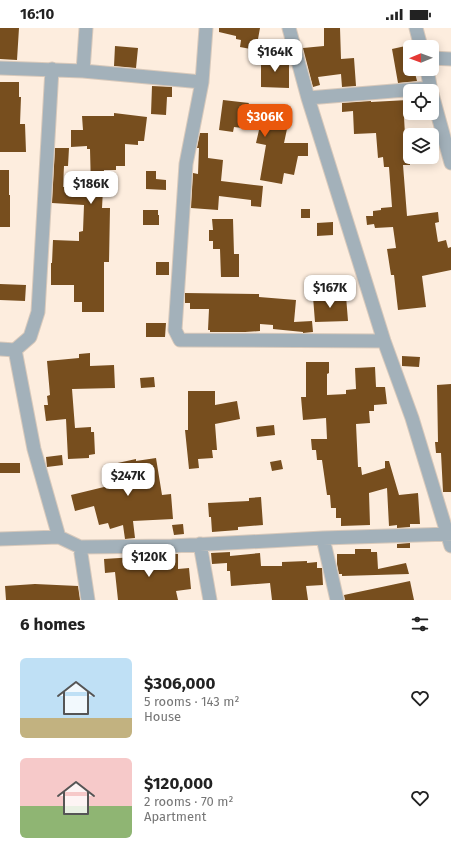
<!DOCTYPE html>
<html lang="en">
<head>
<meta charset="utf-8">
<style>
  body { margin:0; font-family:"Fira Sans",sans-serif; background:#f6f6f6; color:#222; height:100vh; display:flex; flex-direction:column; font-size:15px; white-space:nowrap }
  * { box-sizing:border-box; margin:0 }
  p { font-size:13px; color:#767676 }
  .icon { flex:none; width:22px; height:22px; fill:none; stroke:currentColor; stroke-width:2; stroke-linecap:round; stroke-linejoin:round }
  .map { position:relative; height:572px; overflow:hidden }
  .details { display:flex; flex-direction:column; background:#fff; flex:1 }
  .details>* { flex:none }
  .needle { width:26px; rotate:269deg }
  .tools { position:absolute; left:403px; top:12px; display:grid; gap:8px }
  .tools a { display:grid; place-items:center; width:36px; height:36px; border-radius:6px; background:#fff; box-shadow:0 2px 10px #0003; font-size:20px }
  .price { position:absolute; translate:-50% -34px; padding:0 9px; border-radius:8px; background:#fff; color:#222; font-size:13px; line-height:26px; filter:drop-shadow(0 1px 2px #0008) }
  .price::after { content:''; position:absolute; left:50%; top:24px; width:12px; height:9px; margin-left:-6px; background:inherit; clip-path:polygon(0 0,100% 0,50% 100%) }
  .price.active { background:#ea580c; color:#fff }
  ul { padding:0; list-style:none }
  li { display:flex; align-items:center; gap:12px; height:100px; padding:0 20px }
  li span { display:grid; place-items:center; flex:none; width:112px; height:80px; border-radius:6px; color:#555 }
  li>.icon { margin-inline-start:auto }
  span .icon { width:48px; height:48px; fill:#fffc; stroke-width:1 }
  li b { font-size:17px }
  h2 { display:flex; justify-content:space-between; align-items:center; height:48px; padding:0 20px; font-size:17px }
  .status { display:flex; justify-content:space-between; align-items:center; height:28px; padding:0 20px; background:#fff; direction:ltr }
  .status svg { height:11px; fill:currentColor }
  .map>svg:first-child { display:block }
  .building { fill:#774e1e }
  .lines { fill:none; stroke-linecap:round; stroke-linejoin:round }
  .street-casing { stroke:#d8c9bb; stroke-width:15 }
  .street { stroke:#a3b1ba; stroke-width:13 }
</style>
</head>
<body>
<div class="status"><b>16:10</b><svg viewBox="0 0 49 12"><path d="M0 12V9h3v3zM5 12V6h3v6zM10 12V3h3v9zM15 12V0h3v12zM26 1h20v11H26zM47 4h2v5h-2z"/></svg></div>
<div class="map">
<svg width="451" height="572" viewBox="0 0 451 572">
  <rect width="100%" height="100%" fill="#fdedde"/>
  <path class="building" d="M 0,0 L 19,0 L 17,32 L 0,31 Z
    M 219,0 L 260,0 L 256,22 L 240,19 L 241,12 L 236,11 L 236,8 L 219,4 Z
    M 324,0 L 340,0 L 341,31 L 354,30 L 356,58 L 342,59 L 341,46 L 318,49 L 320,57 L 313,59 L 303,20 L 324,18 Z
    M 410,17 L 410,41 L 414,41 L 417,53 L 398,55 L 392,21 Z
    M 115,18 L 138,20 L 136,40 L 114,38 Z
    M 261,30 L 289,31 L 289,60 L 261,59 Z
    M 0,54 L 19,54 L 19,69 L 21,69 L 20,96 L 25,96 L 26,124 L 0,124 Z
    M 152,58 L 172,59 L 172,69 L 167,69 L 166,87 L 151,86 Z
    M 223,72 L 249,75 L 248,77 L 282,84 L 278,99 L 287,101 L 284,115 L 308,115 L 308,128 L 298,128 L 294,147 L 284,145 L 282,156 L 260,152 L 266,117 L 256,115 L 259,102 L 234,99 L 233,104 L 219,102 Z
    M 408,72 L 409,88 L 404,89 L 405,107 L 410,107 L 410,137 L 403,137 L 407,188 L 438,184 L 439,194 L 435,195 L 438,214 L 446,212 L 448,220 L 451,219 L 451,242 L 422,248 L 426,279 L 398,282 L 394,247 L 391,247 L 387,221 L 396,220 L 393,199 L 375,200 L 374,196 L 367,197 L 366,188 L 373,188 L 373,183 L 381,182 L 381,180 L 392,179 L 389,139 L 384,139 L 383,129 L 378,130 L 376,105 L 354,106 L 353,83 L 342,84 L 342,75 L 371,73 L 371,74 Z
    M 114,85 L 147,89 L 144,113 L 138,113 L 138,117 L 125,116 L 125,138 L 116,138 L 116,142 L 104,142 L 102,180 L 110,180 L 109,234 L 104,234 L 104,284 L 82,284 L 82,274 L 74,274 L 74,257 L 51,257 L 51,235 L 52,235 L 53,212 L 79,213 L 79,204 L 83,203 L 84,177 L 52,175 L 55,120 L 69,120 L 68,138 L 64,138 L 63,159 L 91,160 L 90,121 L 87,121 L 87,118 L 71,119 L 71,102 L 83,102 L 82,88 L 114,88 Z
    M 200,105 L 208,105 L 208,130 L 223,132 L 221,153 L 263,158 L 261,179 L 251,178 L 251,172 L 219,168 L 218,182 L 191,180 L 193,145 L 198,146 L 199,120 L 197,120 Z
    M 0,142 L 9,142 L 9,167 L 10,167 L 10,199 L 0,199 Z
    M 146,143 L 156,143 L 156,151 L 166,152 L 166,162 L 146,161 Z
    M 301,181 L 310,181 L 310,190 L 301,190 Z
    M 143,182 L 158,182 L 158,187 L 159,187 L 159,197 L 143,197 Z
    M 212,191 L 233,191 L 234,226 L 239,226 L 239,249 L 221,249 L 220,221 L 213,221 L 213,213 L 209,213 L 209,202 L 213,202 Z
    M 333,194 L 333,207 L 317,208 L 317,195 Z
    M 156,234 L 169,234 L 169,247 L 156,247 Z
    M 0,256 L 26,257 L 25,273 L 0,272 Z
    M 185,265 L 259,266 L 259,269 L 296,272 L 294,294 L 312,293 L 313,304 L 303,305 L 303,304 L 273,301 L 273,297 L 260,296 L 260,303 L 245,304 L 210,304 L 210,302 L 208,302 L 209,281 L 190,281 L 190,275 L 185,275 Z
    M 346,268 L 348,293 L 315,294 L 313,269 Z
    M 146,295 L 166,295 L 165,309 L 146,309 Z
    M 90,325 L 90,338 L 114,337 L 115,360 L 72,361 L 75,400 L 91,399 L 91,404 L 94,404 L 95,426 L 89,427 L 89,430 L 68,431 L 66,391 L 46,393 L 44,377 L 48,377 L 47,368 L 50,367 L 47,333 L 79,330 L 79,326 Z
    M 402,328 L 420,329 L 419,339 L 402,338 Z
    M 306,334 L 329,334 L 329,345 L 327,346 L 327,367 L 346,366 L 346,362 L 356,361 L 355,340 L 375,339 L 376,359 L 385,359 L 387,376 L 374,377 L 374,383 L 369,383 L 370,395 L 356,396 L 358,439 L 361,439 L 362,447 L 385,440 L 385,433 L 389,433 L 399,467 L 418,465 L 420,496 L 410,496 L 410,499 L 397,500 L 397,497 L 389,498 L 387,460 L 369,465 L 370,497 L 341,498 L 341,490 L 336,490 L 336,480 L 331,480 L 330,467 L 327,467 L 322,432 L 317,432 L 316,422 L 312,422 L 311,411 L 327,411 L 326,390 L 303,392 L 301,369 L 306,369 Z
    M 154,349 L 155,359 L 141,360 L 140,350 Z
    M 451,356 L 451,464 L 443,464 L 441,425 L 436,425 L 435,414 L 438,414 L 437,357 Z
    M 188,363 L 215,363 L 215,377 L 237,373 L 240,391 L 215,396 L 217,422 L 212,422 L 213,430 L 198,431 L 199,440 L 189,441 L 185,402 L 188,402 Z
    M 274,397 L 275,407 L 257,409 L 256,399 Z
    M 62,427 L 63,437 L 47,439 L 46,429 Z
    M 156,430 L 162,467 L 171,466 L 173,491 L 133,493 L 135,510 L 125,511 L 123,497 L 110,501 L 108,495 L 99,497 L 94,478 L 75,483 L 71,467 L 104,459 L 102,447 L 114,444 L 113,436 L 136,431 L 136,433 Z
    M 281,432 L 283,441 L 272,443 L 270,434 Z
    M 0,435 L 20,435 L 20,445 L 0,445 Z
    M 261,469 L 263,497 L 238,499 L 238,502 L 212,504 L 211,489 L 209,489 L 208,475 L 249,473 L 249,470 Z
    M 183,496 L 184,506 L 174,507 L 172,497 Z
    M 410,515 L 410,520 L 397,520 L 397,516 Z
    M 355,521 L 371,521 L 371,524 L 377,524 L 378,541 L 406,535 L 409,546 L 342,548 L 342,546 L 339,546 L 337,536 L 337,526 L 355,526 Z
    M 230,524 L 230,528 L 260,525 L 261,538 L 282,538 L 282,534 L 307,533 L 307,535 L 317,534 L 317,540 L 322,540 L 323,557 L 306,558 L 308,572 L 272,572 L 270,555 L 231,558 L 230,543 L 227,543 L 227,535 L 212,536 L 211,525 Z
    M 168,526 L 178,526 L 178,541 L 189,540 L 191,561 L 176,563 L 178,572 L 118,572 L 115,544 L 105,545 L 104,531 L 135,529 L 135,535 L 168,529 Z
    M 410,553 L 414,572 L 345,572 L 344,567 Z
    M 35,556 L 78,558 L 80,572 L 6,572 L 5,558 Z"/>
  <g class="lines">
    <g class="street-casing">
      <path id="street" d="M 206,0 L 202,54 L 186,136 L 175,302 L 180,312 L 384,313
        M 289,0 L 308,70 L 384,313 L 412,390 L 451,518
        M 416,0 L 421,19
        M 432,30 L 451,31
        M 0,40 L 83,43 L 86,0
        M 427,41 L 431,63
        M 83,43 L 202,54
        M 432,66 L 451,135
        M 308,70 L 430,60
        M 0,321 L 15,322 L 30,309 L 38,284 L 52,41
        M 15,322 L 34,421 L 59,509
        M 323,510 L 337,572
        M 0,511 L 59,509 L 80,519 L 172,518 L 323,510 L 451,506
        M 200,516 L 210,572
        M 80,519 L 88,572"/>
    </g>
    <use href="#street" class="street"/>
  </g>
</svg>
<div class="tools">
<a><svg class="needle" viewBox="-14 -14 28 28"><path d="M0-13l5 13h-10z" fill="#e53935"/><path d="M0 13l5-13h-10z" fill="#767676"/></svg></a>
<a><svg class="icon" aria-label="locate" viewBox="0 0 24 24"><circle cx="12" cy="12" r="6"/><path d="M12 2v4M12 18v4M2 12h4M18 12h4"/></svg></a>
<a><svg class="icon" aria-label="layers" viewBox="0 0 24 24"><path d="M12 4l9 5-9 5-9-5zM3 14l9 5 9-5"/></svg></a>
</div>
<b class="price" style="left:275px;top:45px">$164K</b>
<b class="price active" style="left:265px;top:110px">$306K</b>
<b class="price" style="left:91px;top:177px">$186K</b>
<b class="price" style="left:330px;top:281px">$167K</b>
<b class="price" style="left:128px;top:469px">$247K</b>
<b class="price" style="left:149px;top:550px">$120K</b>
</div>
<section class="details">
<h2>6 homes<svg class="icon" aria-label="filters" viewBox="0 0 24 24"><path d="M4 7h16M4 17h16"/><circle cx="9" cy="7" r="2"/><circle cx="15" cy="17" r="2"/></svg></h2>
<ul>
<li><span style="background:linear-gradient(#bfe0f5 75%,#c2b280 0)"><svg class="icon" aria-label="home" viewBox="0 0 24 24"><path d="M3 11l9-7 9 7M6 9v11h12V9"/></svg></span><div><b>$306,000</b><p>5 rooms · 143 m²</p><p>House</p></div><svg class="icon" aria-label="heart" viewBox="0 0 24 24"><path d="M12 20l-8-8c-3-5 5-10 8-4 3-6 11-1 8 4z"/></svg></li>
<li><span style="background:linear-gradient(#f6c9c9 60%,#8fb573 0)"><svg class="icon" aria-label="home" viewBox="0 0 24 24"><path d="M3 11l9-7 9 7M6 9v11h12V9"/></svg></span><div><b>$120,000</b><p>2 rooms · 70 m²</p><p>Apartment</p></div><svg class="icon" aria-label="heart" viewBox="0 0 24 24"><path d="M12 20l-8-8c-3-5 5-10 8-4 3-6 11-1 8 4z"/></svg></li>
</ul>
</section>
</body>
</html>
